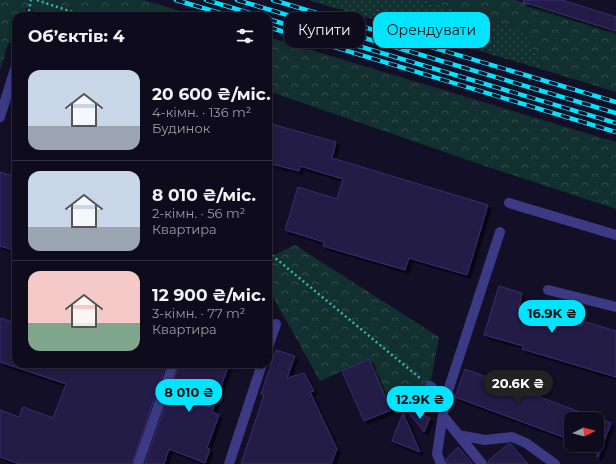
<!DOCTYPE html>
<html lang="uk">
<head>
<meta charset="utf-8">
<style>
  body { margin:0; font-family:Montserrat,sans-serif; background:#1c1929; color:#f1f3f6; height:100vh; display:flex; flex-direction:column; font-size:15px; white-space:nowrap }
  * { box-sizing:border-box; margin:0 }
  p { font-size:13px; color:#9b9ba3 }
  .icon { flex:none; width:22px; height:22px; fill:none; stroke:currentColor; stroke-width:2; stroke-linecap:round; stroke-linejoin:round }
  .map { position:relative; flex:1; overflow:hidden }
  .details { position:absolute; left:12px; top:12px; width:260px; height:356px; display:flex; flex-direction:column; background:#0e0b1c; border-radius:12px; box-shadow:0 2px 6px #0003,0 0 0 1px #2e2b3b }
  .details>* { flex:none }
  .banner { position:absolute; left:284px; top:12px; width:272px; height:36px; display:flex; gap:8px }
  .needle { width:26px; rotate:84deg }
  .buttons { position:absolute; left:564px; top:412px; display:grid; gap:8px }
  .buttons a { display:grid; place-items:center; width:40px; height:40px; border-radius:8px; background:#0e0b1c; box-shadow:0 2px 6px #0003,0 0 0 1px #2e2b3b; font-size:20px }
  .price { position:absolute; translate:-50% -34px; padding:0 9px; border-radius:14px; background:#00e5ff; color:#111; font-size:13px; line-height:26px; filter:drop-shadow(0 1px 2px #0008) }
  .price::after { content:''; position:absolute; left:50%; top:24px; width:12px; height:9px; margin-left:-6px; background:inherit; clip-path:polygon(0 0,100% 0,50% 100%) }
  .price.on { background:#222; color:#fff }
  ul { padding:0; list-style:none }
  li { display:flex; align-items:center; gap:12px; height:100px; padding:0 16px }
  li+li { border-top:1px solid #2e2b3b }
  li span { display:grid; place-items:center; flex:none; width:112px; height:80px; border-radius:12px; color:#555 }
  li>.icon { margin-inline-start:auto }
  span .icon { width:48px; height:48px; fill:#fffc; stroke-width:1 }
  li b { font-size:17px }
  h2 { display:flex; justify-content:space-between; align-items:center; height:48px; padding:0 16px; font-size:17px }
  .pill { padding:0 14px; border-radius:12px; background:#0e0b1c; box-shadow:0 2px 6px #0003,0 0 0 1px #2e2b3b; font-size:14px; line-height:36px }
  .pill.on { background:#00e5ff; color:#111 }
  .map>svg:first-child { display:block }
  .grass { fill:url(#grass-dots) }
  .forest { fill:url(#forest-crowns) }
  .building { fill:#241b47; stroke:#3b2d73; filter:url(#shadow) }
  .lines { fill:none; stroke-linecap:round; stroke-linejoin:round }
  .path { stroke:#2fb8b0; stroke-width:2.5; stroke-dasharray:2 3; stroke-linecap:butt }
  .minor { stroke:#3d3a85; stroke-width:10 }
  .rail-casing { stroke:#00e5ff; stroke-width:4.5 }
  .rail { stroke:#130f26; stroke-width:3; stroke-dasharray:9; stroke-linecap:butt }
</style>
</head>
<body>
<div class="map">
<svg width="616" height="464" viewBox="0 0 616 464">
  <defs>
    <pattern id="grass-dots" width="8" height="8" patternUnits="userSpaceOnUse"><rect width="8" height="8" fill="#12302f"/><path d="M2 2h.1M6 6h.1" fill="none" stroke="#344d4e" stroke-width="1.8" stroke-linecap="round"/></pattern>
    <pattern id="forest-crowns" width="20" height="18" patternUnits="userSpaceOnUse"><rect width="20" height="18" fill="#12302f"/><path d="M2 6a3 3 0 1 1 6 0M12 15a3 3 0 1 1 6 0" fill="none" stroke="#344d4e"/></pattern>
    <filter id="shadow"><feDropShadow dx="3.5" dy="3.5" stdDeviation="0" flood-color="#0009"/></filter>
  </defs>
  <rect width="100%" height="100%" fill="#130f26"/>
  <path class="grass" d="M 308,0 L 424,0 L 525,32 L 544,70 Z"/>
  <path class="forest" d="M 0,0 L 144,0 L 197,16 L 51,16 L 26,8 L 24,16 L 16,16 L 16,40 L 8,44 L 0,70 Z
    M 424,0 L 515,0 L 616,31 L 616,92 L 544,70 L 525,32 Z
    M 268,37 L 616,142 L 616,209 L 491,168 L 268,91 Z
    M 295,245 L 439,337 L 430,386 L 421,415 L 405,409 L 391,410 L 369,359 L 320,381 L 268,288 L 268,258 Z"/>
  <path class="building" d="M 524,0 L 562,0 L 616,17 L 616,31 L 523,2 Z
    M 268,123 L 336,142 L 332,158 L 488,205 L 467,275 L 409,258 L 405,270 L 323,246 L 324,242 L 285,230 L 298,187 L 337,199 L 343,179 L 300,166 L 299,171 L 268,163 Z
    M 0,172 L 16,177 L 16,251 L 0,246 Z
    M 499,286 L 522,293 L 519,307 L 544,314 L 546,310 L 616,331 L 616,377 L 522,349 L 523,346 L 484,335 Z
    M 0,318 L 16,323 L 16,364 L 166,364 L 132,464 L 19,464 L 0,457 L 0,410 L 19,417 L 23,407 L 53,418 L 66,384 L 0,362 Z
    M 276,350 L 295,356 L 287,378 L 304,373 L 314,391 L 310,392 L 337,449 L 331,464 L 241,464 L 264,395 L 261,394 Z
    M 369,359 L 391,410 L 364,421 L 342,371 Z
    M 179,364 L 229,364 L 212,412 L 219,415 L 207,448 L 210,449 L 205,463 L 169,449 L 164,464 L 145,464 Z
    M 465,369 L 596,418 L 596,419 L 571,419 L 571,440 L 455,397 Z
    M 406,409 L 430,418 L 424,432 Z
    M 403,413 L 420,452 L 392,441 Z
    M 597,418 L 611,423 L 598,457 L 597,457 Z
    M 508,444 L 511,444 L 528,464 L 488,464 L 488,461 Z
    M 458,447 L 473,464 L 447,464 L 446,459 Z"/>
  <g class="lines">
    <path class="path" d="M 37,0 L 84,16
      M 28,16 L 31,0
      M 268,252 L 421,379"/>
    <path class="minor" d="M 0,117 L 16,66
      M 509,203 L 616,235
      M 548,290 L 616,307
      M 268,347 L 276,324
      M 430,386 L 445,400 L 437,454 L 441,464
      M 445,400 L 500,232
      M 443,416 L 482,464
      M 458,435 L 485,440 L 512,437 L 526,443 L 555,464
      M 138,464 L 173,364
      M 229,464 L 262,364"/>
    <g class="rail-casing">
      <path id="rail" d="M 176,0 L 230,16
        M 206,0 L 260,16
        M 237,0 L 616,113
        M 273,0 L 616,102
        M 268,19 L 616,123
        M 268,27 L 616,132"/>
    </g>
    <use href="#rail" class="rail"/>
  </g>
</svg>
<div class="buttons">
<a><svg class="needle" viewBox="-14 -14 28 28"><path d="M0-13l5 13h-10z" fill="#e53935"/><path d="M0 13l5-13h-10z" fill="#9b9ba3"/></svg></a>
</div>
<b class="price" style="left:552px;top:334px">16.9K ₴</b>
<b class="price on" style="left:518px;top:404px">20.6K ₴</b>
<b class="price" style="left:189px;top:413px">8 010 ₴</b>
<b class="price" style="left:420px;top:420px">12.9K ₴</b>
<div class="banner">
<a class="pill">Купити</a>
<a class="pill on">Орендувати</a>
</div>
<section class="details">
<h2>Об’єктів: 4<svg class="icon" aria-label="filters" viewBox="0 0 24 24"><path d="M4 7h16M4 17h16"/><circle cx="9" cy="7" r="2"/><circle cx="15" cy="17" r="2"/></svg></h2>
<ul>
<li><span style="background:linear-gradient(#c9d6e8 70%,#9aa5b1 0)"><svg class="icon" aria-label="home" viewBox="0 0 24 24"><path d="M3 11l9-7 9 7M6 9v11h12V9"/></svg></span><div><b>20 600 ₴/міс.</b><p>4-кімн. · 136 m²</p><p>Будинок</p></div></li>
<li><span style="background:linear-gradient(#c9d6e8 70%,#9aa5b1 0)"><svg class="icon" aria-label="home" viewBox="0 0 24 24"><path d="M3 11l9-7 9 7M6 9v11h12V9"/></svg></span><div><b>8 010 ₴/міс.</b><p>2-кімн. · 56 m²</p><p>Квартира</p></div></li>
<li><span style="background:linear-gradient(#f6c9c9 65%,#7fa58c 0)"><svg class="icon" aria-label="home" viewBox="0 0 24 24"><path d="M3 11l9-7 9 7M6 9v11h12V9"/></svg></span><div><b>12 900 ₴/міс.</b><p>3-кімн. · 77 m²</p><p>Квартира</p></div></li>
</ul>
</section>
</div>
</body>
</html>
